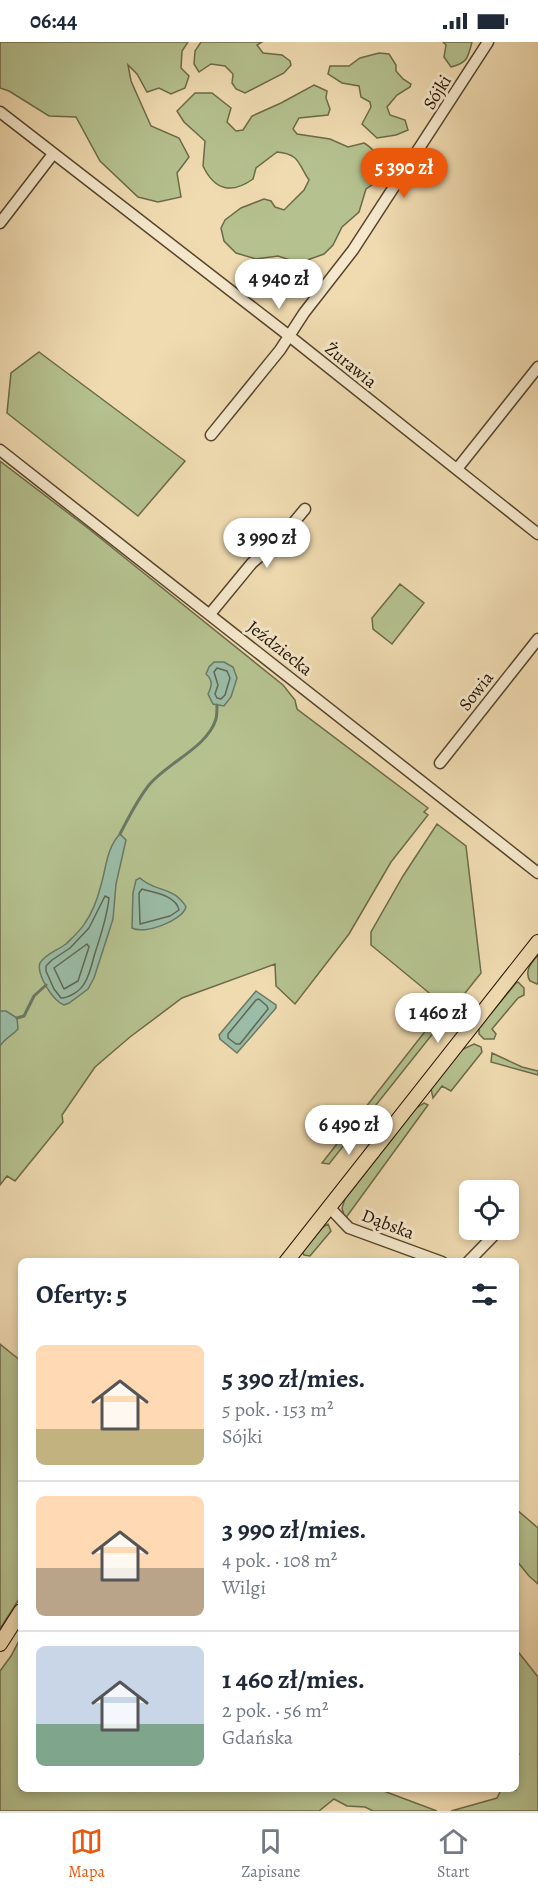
<!DOCTYPE html>
<html lang="pl">
<head>
<meta charset="utf-8">
<style>
  body { margin:0; font-family:Alegreya,serif; background:#f2f2f3; color:#1f2937; height:100vh; display:flex; flex-direction:column; font-size:22px; white-space:nowrap }
  * { box-sizing:border-box; margin:0 }
  p { font-size:20px; color:#747a83 }
  .icon { flex:none; width:33px; height:33px; fill:none; stroke:currentColor; stroke-width:2; stroke-linecap:round; stroke-linejoin:round }
  .map { position:relative; flex:1; overflow:hidden }
  .side { position:absolute; left:18px; top:1216px; width:501px; height:534px; display:flex; flex-direction:column; background:#fff; border-radius:9px; box-shadow:0 3px 9px #0003 }
  .side>* { flex:none }
  .tools { position:absolute; left:459px; top:1138px; display:grid; gap:12px }
  .tools a { display:grid; place-items:center; width:60px; height:60px; border-radius:9px; background:#fff; box-shadow:0 3px 9px #0003; font-size:30px }
  .price { position:absolute; translate:-50% -51px; padding:0 14px; border-radius:21px; background:#fff; color:#222; font-size:20px; line-height:39px; filter:drop-shadow(0 2px 3px #0008) }
  .price::after { content:''; position:absolute; left:50%; top:36px; width:18px; height:14px; margin-left:-9px; background:inherit; clip-path:polygon(0 0,100% 0,50% 100%) }
  .price.selected { background:#ea580c; color:#fff }
  ul { padding:0; list-style:none }
  li { display:flex; align-items:center; gap:18px; height:150px; padding:0 18px }
  li+li { border-top:2px solid #e0e1e3 }
  li span { display:grid; place-items:center; flex:none; width:168px; height:120px; border-radius:9px; color:#555 }
  li>.icon { margin-inline-start:auto }
  span .icon { width:72px; height:72px; fill:#fffc; stroke-width:1 }
  li b { font-size:26px }
  h2 { display:flex; justify-content:space-between; align-items:center; height:72px; padding:0 18px; font-size:26px }
  .status { display:flex; justify-content:space-between; align-items:center; height:42px; padding:0 30px; background:#fff; direction:ltr }
  .status svg { height:16px; fill:currentColor }
  .menu { display:flex; justify-content:space-around; align-items:center; height:84px; border-top:2px solid #e0e1e3; background:#fff; font-size:16px; color:#747a83 }
  .menu a { display:grid; justify-items:center; gap:3px }
  .menu .selected { color:#ea580c }
  .map>svg:first-child { display:block }
  .green { fill:#b5c18f; stroke:#6c6a48; stroke-width:1.5 }
  .water { fill:#9bbca6; stroke:#6b7864; stroke-width:1.5 }
  .lines { fill:none; stroke-linecap:round; stroke-linejoin:round }
  .shore { stroke:#606753; stroke-width:1.5 }
  .stream { stroke:#6b7864; stroke-width:3 }
  .minor-casing { stroke:#57442c; stroke-width:13 }
  .major-casing { stroke:#241200; stroke-width:16 }
  .minor { stroke:#f5e8cc; stroke-width:10 }
  .major { stroke:#f0dbb1; stroke-width:14 }
  .labels { text-anchor:middle; stroke-width:6; stroke-linejoin:round; paint-order:stroke }
  .street-label { font-size:18px; fill:#241200; stroke:#f5e8cc }
</style>
</head>
<body>
<div class="status"><b>06:44</b><svg viewBox="0 0 49 12"><path d="M0 12V9h3v3zM5 12V6h3v6zM10 12V3h3v9zM15 12V0h3v12zM26 1h20v11H26zM47 4h2v5h-2z"/></svg></div>
<div class="map">
<svg width="538" height="1769" viewBox="0 0 538 1769">
  <rect width="100%" height="100%" fill="#f0dbb1"/>
  <filter id="stains"><feTurbulence type="fractalNoise" baseFrequency=".00333" numOctaves="4"/><feColorMatrix values="0 0 0 0 .2 0 0 0 0 .09 0 0 0 0 .02 0 0 0 .5 -.17"/></filter>
  <radialGradient id="worn" r=".72"><stop offset=".6" stop-color="#630" stop-opacity="0"/><stop offset="1" stop-color="#630" stop-opacity=".3"/></radialGradient>
  <path class="green" d="M 0,0 L 188,0 L 182,9 L 181,26 L 189,34 L 185,46 L 171,52 L 159,46 L 147,50 L 137,32 L 128,23 L 131,39 L 151,84 L 179,96 L 189,115 L 177,131 L 181,155 L 158,160 L 138,155 L 100,119 L 76,75 L 49,74 L 9,49 L 0,46 Z
    M 201,0 L 262,0 L 257,3 L 263,11 L 282,13 L 290,19 L 291,23 L 284,31 L 245,51 L 236,47 L 232,41 L 233,32 L 225,24 L 211,22 L 199,30 L 194,22 L 195,9 Z
    M 443,0 L 472,0 C 468,16 467,21 451,25 L 444,15 L 446,3 Z
    M 379,11 L 389,12 L 396,23 L 396,29 L 403,37 L 411,42 L 410,45 L 397,53 L 387,65 L 390,73 L 405,78 L 408,88 L 396,93 L 377,96 L 362,82 L 371,65 L 370,60 L 361,55 L 359,44 L 342,41 L 328,32 L 330,24 L 349,24 L 360,16 Z
    M 314,43 L 327,49 L 326,56 L 330,67 L 328,73 L 299,76 L 293,87 L 297,92 L 330,97 L 348,105 L 364,101 C 369,103 385,120 389,125 L 386,131 L 378,139 L 366,147 L 359,170 L 342,185 L 333,203 L 324,212 L 299,221 L 278,214 L 256,217 L 236,211 L 224,199 L 221,186 L 225,178 L 241,166 L 264,157 L 271,159 L 275,165 L 284,168 L 304,148 L 309,138 C 298,122 300,112 277,110 L 256,126 L 253,137 C 232,152 215,149 203,124 L 205,99 L 184,80 L 177,69 L 195,51 L 212,51 L 231,66 L 227,80 L 236,89 L 243,88 L 252,74 L 281,61 Z
    M 39,310 L 185,419 L 138,474 L 7,371 L 11,331 Z
    M 0,419 L 89,487 L 283,643 L 295,658 L 297,667 L 428,766 L 424,770 L 428,773 L 391,820 L 349,892 L 295,962 L 276,944 L 275,922 L 182,956 L 130,995 L 95,1025 L 62,1073 L 63,1080 L 15,1139 L 7,1134 L 0,1143 Z
    M 400,542 L 424,561 L 392,602 L 373,587 L 372,576 Z
    M 437,782 L 466,804 L 481,931 L 329,1122 L 322,1121 L 445,964 L 371,903 L 371,890 L 403,834 Z
    M 538,913 L 538,942 L 537,942 L 530,939 C 524,929 531,921 538,913 Z
    M 518,940 L 524,946 L 524,953 L 518,956 L 492,987 L 496,992 L 494,997 L 484,997 L 479,992 L 479,986 L 516,941 Z
    M 474,1002 L 481,1005 L 482,1010 L 451,1049 L 442,1044 L 433,1056 L 431,1047 L 437,1038 L 461,1008 Z
    M 492,1011 L 522,1025 L 538,1029 L 538,1033 L 491,1020 Z
    M 424,1061 L 428,1063 L 345,1177 L 342,1166 L 345,1157 L 416,1066 Z
    M 328,1182 L 331,1189 L 310,1214 L 304,1213 L 302,1210 L 323,1185 Z
    M 0,1302 L 21,1319 L 21,1554 L 0,1587 Z
    M 516,1467 L 538,1486 L 538,1542 L 529,1534 L 516,1518 Z
    M 21,1595 L 21,1748 L 381,1748 L 437,1769 L 373,1769 L 365,1765 L 347,1764 L 334,1757 L 319,1769 L 0,1769 L 0,1629 L 11,1614 Z
    M 516,1607 L 538,1635 L 538,1769 L 451,1769 L 497,1756 L 501,1748 L 516,1748 L 516,1718 L 519,1712 L 516,1708 Z"/>
  <path class="water" d="M 214,620 L 224,620 L 233,625 L 237,636 L 231,655 L 224,664 L 213,662 L 208,652 C 212,644 213,638 206,632 L 209,625 Z
    M 120,792 L 126,798 L 116,842 L 113,877 L 94,936 L 88,947 L 69,961 L 64,963 C 53,959 36,932 40,921 C 45,912 58,908 66,902 C 72,896 81,888 85,881 C 92,871 98,855 101,843 C 106,826 107,805 120,792 Z
    M 140,836 C 154,850 174,844 186,865 C 182,879 144,893 132,886 L 133,851 L 136,838 Z
    M 256,949 L 276,963 L 276,966 L 237,1011 L 220,997 L 219,993 Z
    M 0,969 L 6,969 L 17,976 L 18,987 C 12,994 5,996 0,1004 Z"/>
  <g class="lines">
    <path class="shore" d="M 217,626 L 227,629 L 230,636 L 225,653 L 221,657 L 217,656 L 215,652 L 218,643 L 214,630 Z
      M 142,847 C 154,851 176,853 179,868 L 170,874 L 140,882 L 139,851 Z
      M 105,854 L 109,856 C 107,876 101,892 95,911 C 92,921 90,933 84,942 C 80,949 69,956 61,956 L 54,947 L 46,929 L 46,924 L 52,918 L 70,906 L 89,886 Z
      M 87,902 L 89,905 L 78,939 L 64,947 L 54,926 Z
      M 259,957 L 267,964 L 268,967 L 240,1002 L 236,1002 L 228,996 L 228,992 L 256,958 Z"/>
    <path class="stream" d="M 120,792 C 129,775 137,758 149,743 C 168,720 207,706 216,677 C 217,673 217,667 217,663
      M 17,976 L 24,974 L 34,954 L 46,943"/>
    <g class="minor-casing">
      <path id="minor" d="M 0,70 L 288,293 L 538,492
        M 0,181 L 53,112
        M 211,393 L 280,308 L 304,271 L 353,208 L 488,0
        M 0,408 L 538,831
        M 457,427 L 538,325
        M 210,572 L 252,521 L 280,497 L 305,467
        M 440,721 L 538,597
        M 329,1165 L 349,1186 L 442,1220
        M 468,1220 L 499,1188"/>
    </g>
    <g class="major-casing">
      <path id="major" d="M 286,1220 L 538,900
        M 0,1602 L 21,1569"/>
    </g>
    <use href="#minor" class="minor"/>
    <use href="#major" class="major"/>
  </g>
  <g class="labels">
    <g class="street-label">
      <text transform="translate(437 50) rotate(-58)" y="6">Sójki</text>
      <text transform="translate(351 323) rotate(39)" y="6">Żurawia</text>
      <text transform="translate(280 606) rotate(38)" y="6">Jeździecka</text>
      <text transform="translate(476 649) rotate(-52)" y="6">Sowia</text>
      <text transform="translate(388 1182) rotate(21)" y="6">Dąbska</text>
    </g>
  </g>
  <rect width="100%" height="100%" filter="url(#stains)"/>
  <rect width="100%" height="100%" fill="url(#worn)"/>
</svg>
<div class="tools">
<a><svg class="icon" aria-label="locate" viewBox="0 0 24 24"><circle cx="12" cy="12" r="6"/><path d="M12 2v4M12 18v4M2 12h4M18 12h4"/></svg></a>
</div>
<b class="price selected" style="left:404px;top:157px">5 390 zł</b>
<b class="price" style="left:279px;top:268px">4 940 zł</b>
<b class="price" style="left:267px;top:527px">3 990 zł</b>
<b class="price" style="left:438px;top:1002px">1 460 zł</b>
<b class="price" style="left:349px;top:1114px">6 490 zł</b>
<section class="side">
<h2>Oferty: 5<svg class="icon" aria-label="filters" viewBox="0 0 24 24"><path d="M4 7h16M4 17h16"/><circle cx="9" cy="7" r="2"/><circle cx="15" cy="17" r="2"/></svg></h2>
<ul>
<li><span style="background:linear-gradient(#ffd9b3 70%,#c2b280 0)"><svg class="icon" aria-label="home" viewBox="0 0 24 24"><path d="M3 11l9-7 9 7M6 9v11h12V9"/></svg></span><div><b>5 390 zł/mies.</b><p>5 pok. · 153 m²</p><p>Sójki</p></div></li>
<li><span style="background:linear-gradient(#ffd9b3 60%,#b9a48a 0)"><svg class="icon" aria-label="home" viewBox="0 0 24 24"><path d="M3 11l9-7 9 7M6 9v11h12V9"/></svg></span><div><b>3 990 zł/mies.</b><p>4 pok. · 108 m²</p><p>Wilgi</p></div></li>
<li><span style="background:linear-gradient(#c9d6e8 65%,#7fa58c 0)"><svg class="icon" aria-label="home" viewBox="0 0 24 24"><path d="M3 11l9-7 9 7M6 9v11h12V9"/></svg></span><div><b>1 460 zł/mies.</b><p>2 pok. · 56 m²</p><p>Gdańska</p></div></li>
</ul>
</section>
</div>
<nav class="menu">
<a class="selected"><svg class="icon" aria-label="map" viewBox="0 0 24 24"><path d="M3 6l6-2 6 2 6-2v14l-6 2-6-2-6 2zM9 4v14M15 6v14"/></svg>Mapa</a>
<a><svg class="icon" aria-label="saved" viewBox="0 0 24 24"><path d="M7 4h10v16l-5-4-5 4z"/></svg>Zapisane</a>
<a><svg class="icon" aria-label="home" viewBox="0 0 24 24"><path d="M3 11l9-7 9 7M6 9v11h12V9"/></svg>Start</a>
</nav>
</body>
</html>
